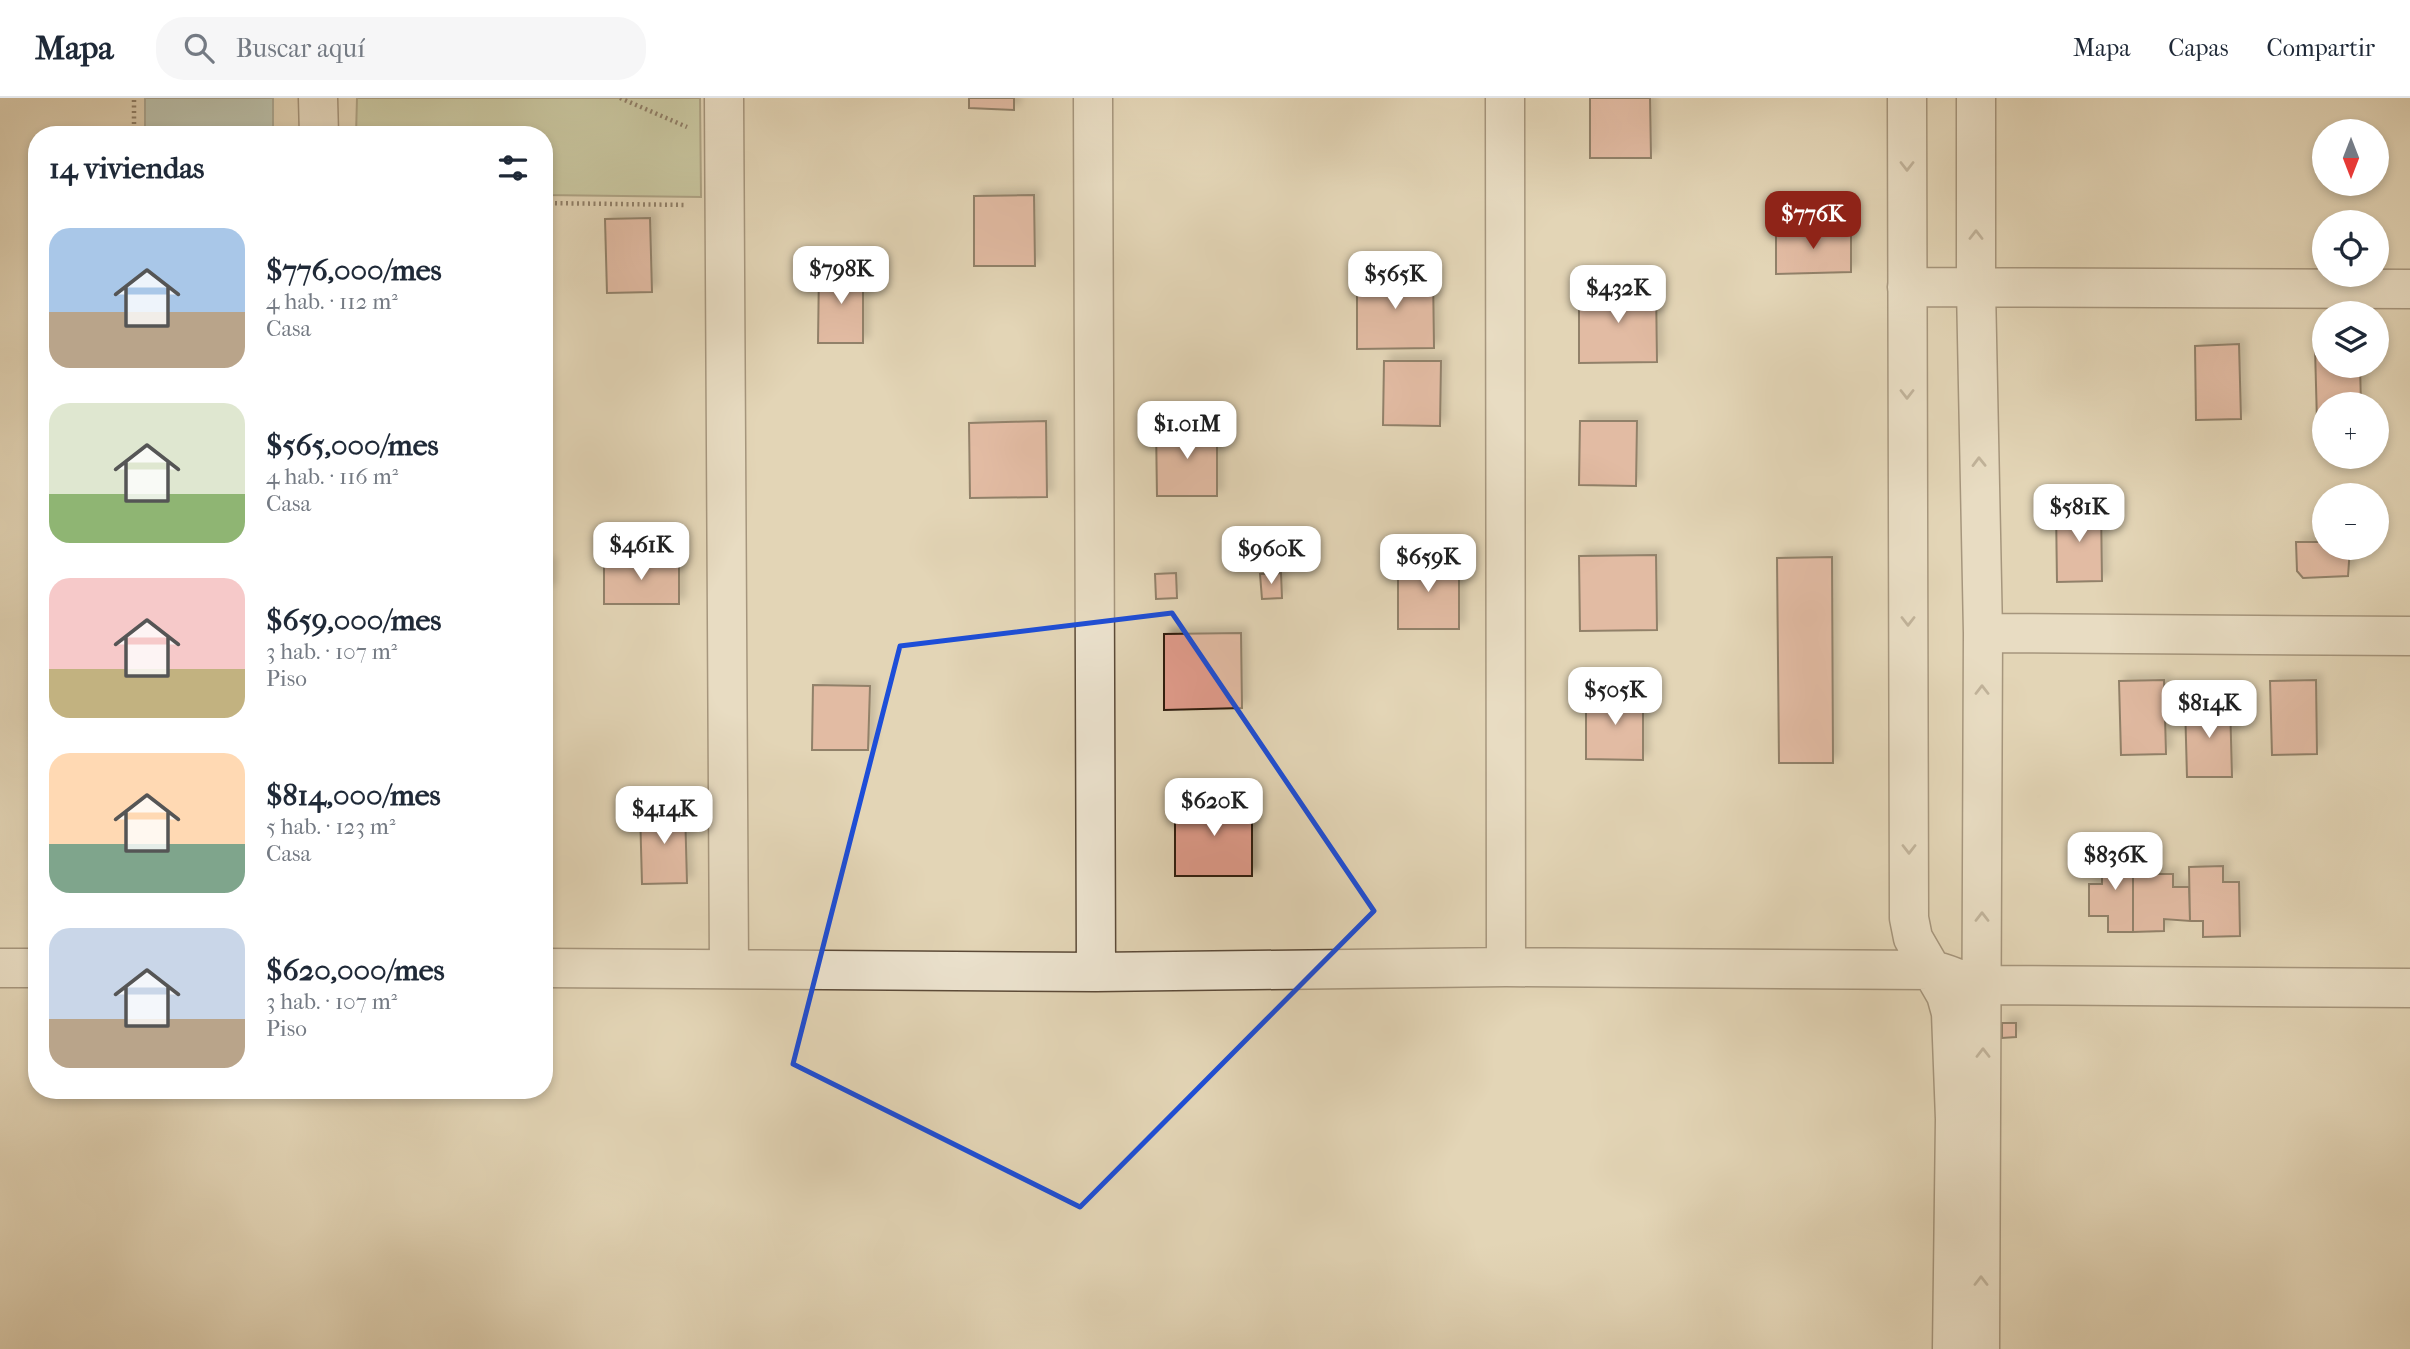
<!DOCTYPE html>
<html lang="es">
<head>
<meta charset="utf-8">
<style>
  body { margin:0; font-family:"IM FELL French Canon",serif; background:#f6f6f7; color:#1f2937; height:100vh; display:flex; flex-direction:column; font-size:26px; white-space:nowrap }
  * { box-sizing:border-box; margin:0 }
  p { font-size:23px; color:#747a83 }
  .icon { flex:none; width:38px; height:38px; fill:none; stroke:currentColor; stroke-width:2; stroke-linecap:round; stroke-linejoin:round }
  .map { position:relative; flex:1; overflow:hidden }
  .panel { position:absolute; left:28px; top:28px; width:525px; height:973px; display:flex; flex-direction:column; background:#fff; border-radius:28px; box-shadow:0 4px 10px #0003 }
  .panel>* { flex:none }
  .needle { width:46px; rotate:180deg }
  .tools { position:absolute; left:2312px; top:21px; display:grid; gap:14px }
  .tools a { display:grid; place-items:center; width:77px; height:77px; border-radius:50%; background:#fff; box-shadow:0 4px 10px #0003; font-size:35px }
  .price { position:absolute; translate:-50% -60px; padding:0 16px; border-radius:14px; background:#fff; color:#222; font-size:23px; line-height:46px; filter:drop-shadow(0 2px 4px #0008) }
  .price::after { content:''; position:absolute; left:50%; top:42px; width:21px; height:16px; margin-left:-10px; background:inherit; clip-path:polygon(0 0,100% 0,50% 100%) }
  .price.on { background:#8f2418; color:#fff }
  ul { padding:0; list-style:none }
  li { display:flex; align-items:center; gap:21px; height:175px; padding:0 21px }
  li span { display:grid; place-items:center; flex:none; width:196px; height:140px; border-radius:21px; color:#555 }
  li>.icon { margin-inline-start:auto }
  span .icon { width:84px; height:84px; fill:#fffc; stroke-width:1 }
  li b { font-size:30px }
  h2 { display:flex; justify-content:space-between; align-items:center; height:84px; padding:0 21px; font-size:30px }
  header { display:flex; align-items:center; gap:42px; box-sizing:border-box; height:98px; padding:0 35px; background:#fff; border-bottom:2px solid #e0e1e3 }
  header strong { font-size:33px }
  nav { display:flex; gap:38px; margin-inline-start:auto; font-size:24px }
  .search { width:490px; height:63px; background:#f6f6f7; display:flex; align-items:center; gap:18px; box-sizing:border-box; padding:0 24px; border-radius:28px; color:#747a83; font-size:26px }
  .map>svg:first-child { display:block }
  .green { fill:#b0be90; stroke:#6f6c4f; stroke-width:2 }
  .water { fill:#95b8b2; stroke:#6c7970; stroke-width:2 }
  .building { fill:#e19c8c; stroke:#2e1b0e; stroke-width:2; filter:url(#shadow) }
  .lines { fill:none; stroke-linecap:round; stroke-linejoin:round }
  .street-casing { stroke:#5b4a38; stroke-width:41 }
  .path { stroke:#2e1b0e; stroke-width:4.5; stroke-dasharray:2 3.5; stroke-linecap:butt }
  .street { stroke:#ede4d0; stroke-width:38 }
  .oneway { stroke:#978a79 }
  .marked { fill:none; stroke:#1d4ed8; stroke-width:5; stroke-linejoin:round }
</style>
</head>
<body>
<header>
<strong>Mapa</strong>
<div class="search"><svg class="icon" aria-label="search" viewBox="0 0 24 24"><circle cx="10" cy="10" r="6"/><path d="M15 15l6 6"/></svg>Buscar aquí</div>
<nav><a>Mapa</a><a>Capas</a><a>Compartir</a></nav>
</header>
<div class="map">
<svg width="2410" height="1251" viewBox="0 0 2410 1251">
  <defs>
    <filter id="shadow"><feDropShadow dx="6" dy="-6" stdDeviation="3.5" flood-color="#0004"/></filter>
  </defs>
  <rect width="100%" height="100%" fill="#e3d5b6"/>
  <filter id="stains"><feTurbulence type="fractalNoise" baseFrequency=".00286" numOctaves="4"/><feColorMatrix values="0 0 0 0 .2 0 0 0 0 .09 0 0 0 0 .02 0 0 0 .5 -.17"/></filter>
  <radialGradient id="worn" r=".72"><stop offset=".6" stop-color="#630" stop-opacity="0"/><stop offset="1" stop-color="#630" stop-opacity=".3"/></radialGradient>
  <path class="green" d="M 357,0 L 700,0 L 701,99 L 544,97 L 544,37 L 356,37 Z"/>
  <path class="water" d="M 145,0 L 273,0 L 273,37 L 145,37 Z"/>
  <path class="building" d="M 969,0 L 1014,0 L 1014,12 L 969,10 Z
    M 1590,0 L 1650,0 L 1651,60 L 1590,60 Z
    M 1034,97 L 1035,168 L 974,168 L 974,98 Z
    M 650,120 L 652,194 L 607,195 L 605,121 Z
    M 1851,130 L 1851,174 L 1776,176 L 1776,131 Z
    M 819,171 L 863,171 L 863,245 L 818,245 Z
    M 1433,175 L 1434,250 L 1357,251 L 1357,176 Z
    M 1579,189 L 1656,189 L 1657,264 L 1579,265 Z
    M 2239,246 L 2241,321 L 2196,322 L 2195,248 Z
    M 2324,249 L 2324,268 L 2360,268 L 2361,306 L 2324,306 L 2324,324 L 2317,324 L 2315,250 Z
    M 1384,263 L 1441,263 L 1440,328 L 1383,327 Z
    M 1046,323 L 1047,399 L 970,400 L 969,325 Z
    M 1580,323 L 1637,323 L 1636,388 L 1579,387 Z
    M 1156,328 L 1217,328 L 1217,398 L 1157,398 Z
    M 2101,409 L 2102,483 L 2057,484 L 2056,410 Z
    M 2296,444 L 2324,444 L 2324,450 L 2350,450 L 2348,478 L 2303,480 L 2297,473 Z
    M 1656,457 L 1657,532 L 1580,533 L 1579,458 Z
    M 1832,459 L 1833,665 L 1779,665 L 1777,460 Z
    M 604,461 L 679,462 L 679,506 L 604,506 Z
    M 1398,461 L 1459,461 L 1459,531 L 1398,531 Z
    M 544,466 L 550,466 L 550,492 L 544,492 Z
    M 1176,475 L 1177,500 L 1156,501 L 1155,476 Z
    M 1281,475 L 1282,500 L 1262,501 L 1260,476 Z
    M 1241,535 L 1242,610 L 1164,612 L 1164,536 Z
    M 2164,582 L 2166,656 L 2121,657 L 2119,583 Z
    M 2316,582 L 2317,656 L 2272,657 L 2270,583 Z
    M 813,587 L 870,588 L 868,652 L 812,652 Z
    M 1586,597 L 1643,597 L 1643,662 L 1586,661 Z
    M 31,600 L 37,600 L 37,639 L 31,639 Z
    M 2230,604 L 2232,679 L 2187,679 L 2185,605 Z
    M 1175,702 L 1252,702 L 1252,778 L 1175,778 Z
    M 685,711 L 687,785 L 642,786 L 640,712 Z
    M 2102,754 L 2133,754 L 2133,834 L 2108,834 L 2108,818 L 2089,818 L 2089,786 L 2102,786 Z
    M 2223,768 L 2223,784 L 2239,784 L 2240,838 L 2203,839 L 2203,823 L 2190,823 L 2189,769 Z
    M 2133,776 L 2173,776 L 2173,789 L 2189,789 L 2190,823 L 2164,821 L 2164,833 L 2133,834 Z
    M 2002,925 L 2016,925 L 2016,939 L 2002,940 Z"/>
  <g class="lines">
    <g class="street-casing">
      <path id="street" d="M 318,0 L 319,37
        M 724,0 L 729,870
        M 1093,0 L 1096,874
        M 1505,0 L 1506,869
        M 1907,0 L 1909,820 L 1913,840 L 1946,897 L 1951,915 L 1955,1021 L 1952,1251
        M 1976,0 L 1976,190 L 1983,535 L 1980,1251
        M 1907,189 L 2410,191
        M 1983,535 L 2410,538
        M 0,870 L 37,870
        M 544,870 L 1096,874 L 1506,869 L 1931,872 C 1950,875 1964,886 1983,887 L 2410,890"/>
    </g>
    <path class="path" d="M 620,0 L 687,29
      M 134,37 L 134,0
      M 544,105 L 687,107"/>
    <use href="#street" class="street"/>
  </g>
  <defs><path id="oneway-chevron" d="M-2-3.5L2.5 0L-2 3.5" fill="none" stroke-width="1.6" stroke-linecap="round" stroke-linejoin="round" transform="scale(1.75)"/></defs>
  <g class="oneway">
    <use href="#oneway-chevron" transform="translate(1907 68) rotate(90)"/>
    <use href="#oneway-chevron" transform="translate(1976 137) rotate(-90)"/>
    <use href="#oneway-chevron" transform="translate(1907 296) rotate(90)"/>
    <use href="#oneway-chevron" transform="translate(1979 364) rotate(-91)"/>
    <use href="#oneway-chevron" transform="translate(1908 523) rotate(90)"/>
    <use href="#oneway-chevron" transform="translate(1982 592) rotate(-90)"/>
    <use href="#oneway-chevron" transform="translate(1909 751) rotate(90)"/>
    <use href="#oneway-chevron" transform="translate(1982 819) rotate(-90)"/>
    <use href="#oneway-chevron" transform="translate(1983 955) rotate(-90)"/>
    <use href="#oneway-chevron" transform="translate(1981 1183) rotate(-90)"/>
  </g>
  <path d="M0 0H2410V1251H0ZM 1172,515 L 1374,813 L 1080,1109 L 793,966 L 900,548 Z" fill="#e3d5b6" fill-opacity=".55" fill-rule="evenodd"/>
  <path class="marked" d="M 1172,515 L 1374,813 L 1080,1109 L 793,966 L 900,548 Z"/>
  <rect width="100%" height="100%" filter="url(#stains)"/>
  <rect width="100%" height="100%" fill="url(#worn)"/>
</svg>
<div class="tools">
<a><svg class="needle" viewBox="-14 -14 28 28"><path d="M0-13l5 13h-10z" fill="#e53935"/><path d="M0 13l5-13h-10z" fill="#747a83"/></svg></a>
<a><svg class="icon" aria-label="locate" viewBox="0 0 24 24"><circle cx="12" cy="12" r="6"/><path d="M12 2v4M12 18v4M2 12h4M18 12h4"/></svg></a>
<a><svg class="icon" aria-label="layers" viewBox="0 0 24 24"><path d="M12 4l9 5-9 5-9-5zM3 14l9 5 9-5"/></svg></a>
<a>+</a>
<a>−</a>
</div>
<b class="price on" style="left:1813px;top:153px">$776K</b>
<b class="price" style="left:841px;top:208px">$798K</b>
<b class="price" style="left:1395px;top:213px">$565K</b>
<b class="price" style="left:1618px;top:227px">$432K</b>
<b class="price" style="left:1187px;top:363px">$1.01M</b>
<b class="price" style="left:2079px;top:446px">$581K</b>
<b class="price" style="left:641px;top:484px">$461K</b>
<b class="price" style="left:1271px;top:488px">$960K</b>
<b class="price" style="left:1428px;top:496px">$659K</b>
<b class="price" style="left:1615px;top:629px">$505K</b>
<b class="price" style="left:2209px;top:642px">$814K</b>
<b class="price" style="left:1214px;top:740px">$620K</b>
<b class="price" style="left:664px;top:748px">$414K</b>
<b class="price" style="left:2115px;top:794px">$836K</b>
<section class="panel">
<h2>14 viviendas<svg class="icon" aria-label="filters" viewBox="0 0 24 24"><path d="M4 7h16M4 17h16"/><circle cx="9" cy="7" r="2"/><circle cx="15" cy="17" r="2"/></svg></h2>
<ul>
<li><span style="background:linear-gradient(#a9c7e8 60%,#b9a48a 0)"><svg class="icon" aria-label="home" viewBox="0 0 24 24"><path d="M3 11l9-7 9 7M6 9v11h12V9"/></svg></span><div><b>$776,000/mes</b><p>4 hab. · 112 m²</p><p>Casa</p></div></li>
<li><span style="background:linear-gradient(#dfe7d0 65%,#8fb573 0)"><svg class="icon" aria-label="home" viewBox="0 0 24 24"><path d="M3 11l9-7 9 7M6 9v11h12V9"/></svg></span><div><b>$565,000/mes</b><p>4 hab. · 116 m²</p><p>Casa</p></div></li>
<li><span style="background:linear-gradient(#f6c9c9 65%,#c2b280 0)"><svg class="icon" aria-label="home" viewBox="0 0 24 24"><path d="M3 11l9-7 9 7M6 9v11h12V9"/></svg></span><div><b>$659,000/mes</b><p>3 hab. · 107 m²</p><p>Piso</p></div></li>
<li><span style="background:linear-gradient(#ffd9b3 65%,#7fa58c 0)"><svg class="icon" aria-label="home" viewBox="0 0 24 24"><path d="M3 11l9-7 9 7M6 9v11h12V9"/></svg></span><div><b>$814,000/mes</b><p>5 hab. · 123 m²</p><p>Casa</p></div></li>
<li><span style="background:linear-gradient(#c9d6e8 65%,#b9a48a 0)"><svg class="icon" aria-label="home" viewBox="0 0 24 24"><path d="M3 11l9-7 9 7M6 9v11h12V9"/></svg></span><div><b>$620,000/mes</b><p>3 hab. · 107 m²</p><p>Piso</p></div></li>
</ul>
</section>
</div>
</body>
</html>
